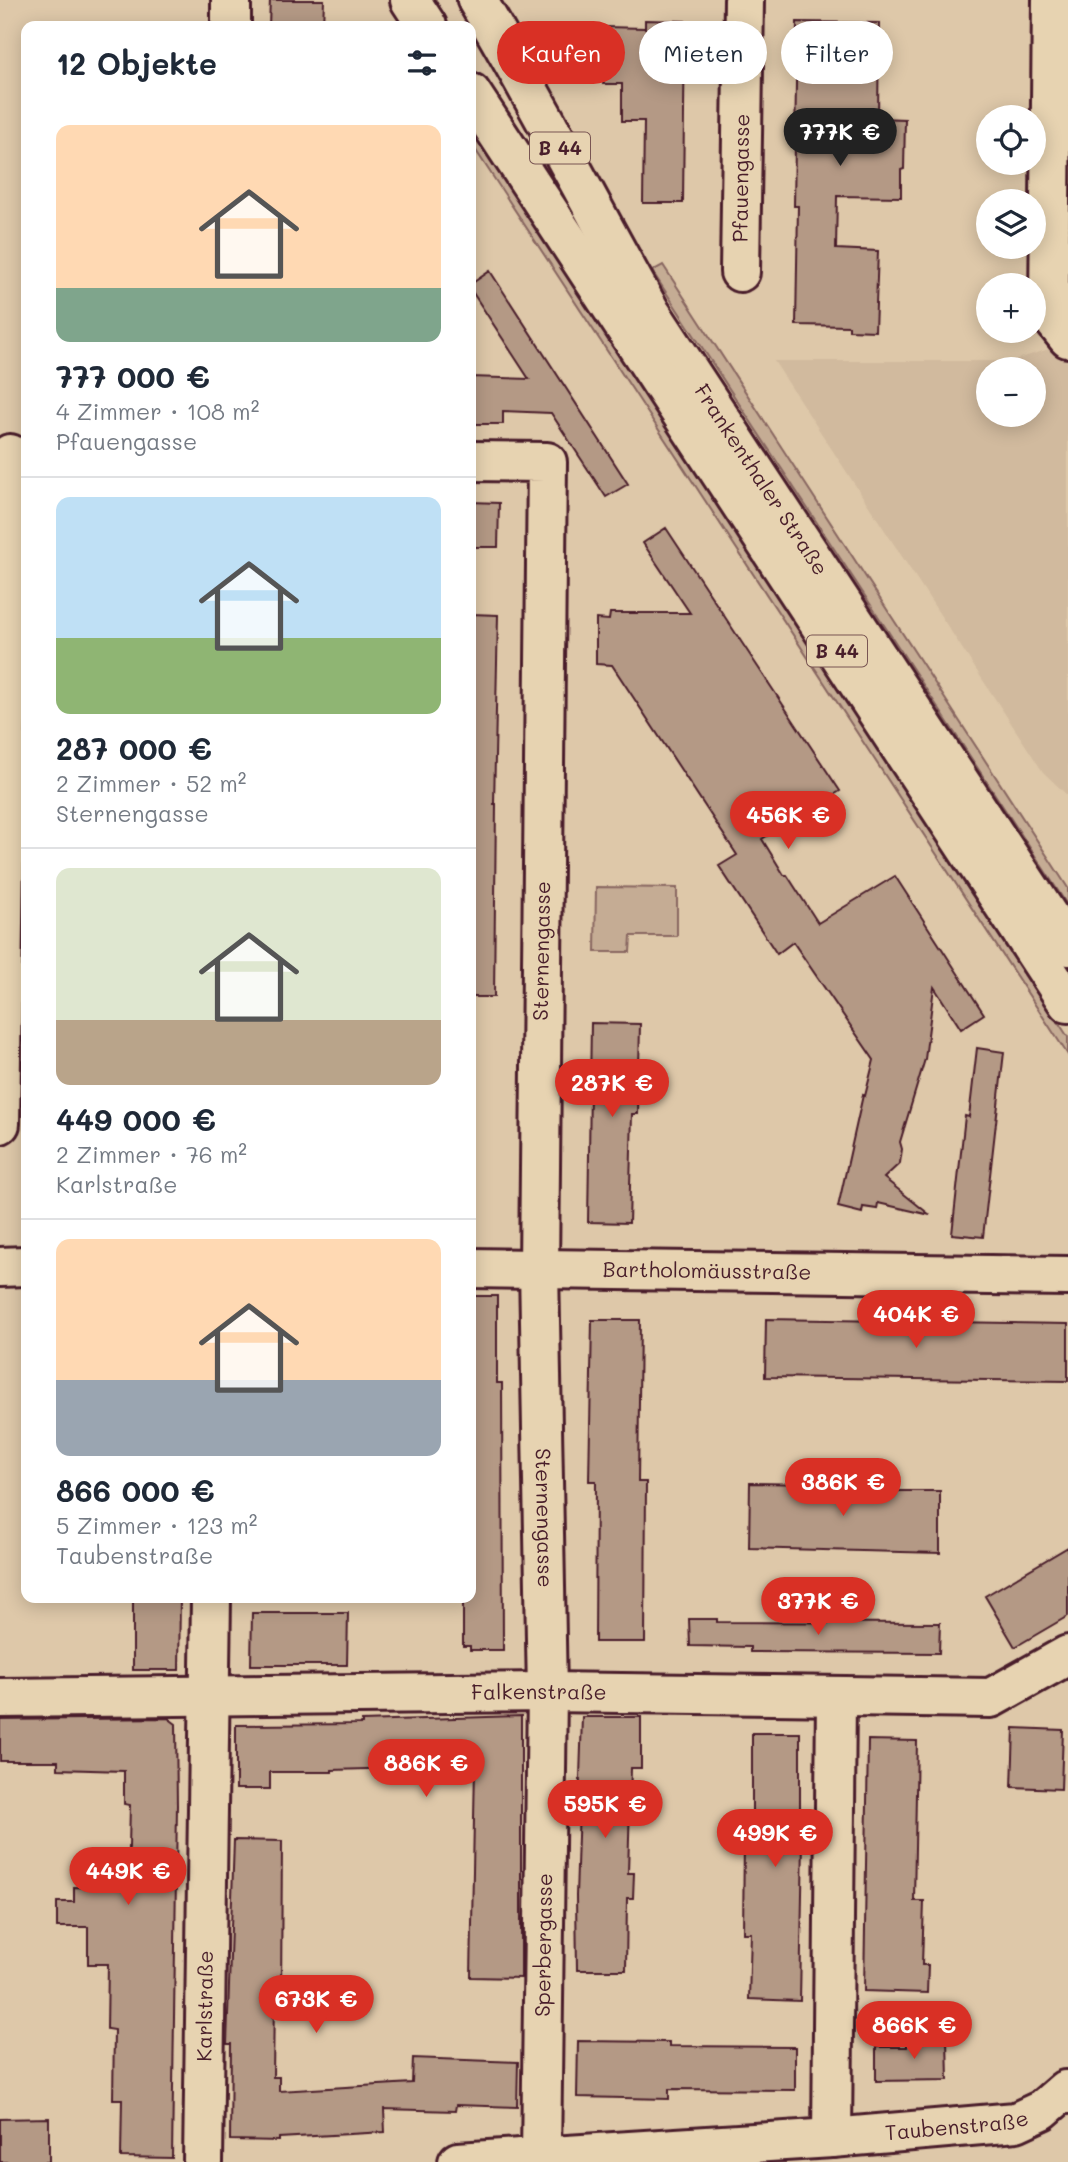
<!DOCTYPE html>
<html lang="de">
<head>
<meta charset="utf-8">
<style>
  body { margin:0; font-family:Mali,sans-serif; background:#f2f2f3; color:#1f2937; height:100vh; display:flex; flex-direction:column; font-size:26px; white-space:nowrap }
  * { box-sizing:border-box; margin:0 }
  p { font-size:23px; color:#747a83 }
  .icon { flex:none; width:38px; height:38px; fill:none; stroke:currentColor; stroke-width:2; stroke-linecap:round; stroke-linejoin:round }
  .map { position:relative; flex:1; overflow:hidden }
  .details { position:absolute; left:21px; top:21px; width:455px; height:1582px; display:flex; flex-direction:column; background:#fff; border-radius:14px; box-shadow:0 4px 18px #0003 }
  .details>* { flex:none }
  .top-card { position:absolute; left:497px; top:21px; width:466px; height:63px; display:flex; gap:14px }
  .tools { position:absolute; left:976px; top:105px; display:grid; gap:14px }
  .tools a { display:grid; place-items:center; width:70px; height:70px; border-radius:50%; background:#fff; box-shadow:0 4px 18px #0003; font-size:35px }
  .price { position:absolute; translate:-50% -60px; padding:0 16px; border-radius:24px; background:#d93025; color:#fff; font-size:23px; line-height:46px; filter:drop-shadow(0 2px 4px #0008) }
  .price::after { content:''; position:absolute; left:50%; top:42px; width:21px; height:16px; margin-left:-10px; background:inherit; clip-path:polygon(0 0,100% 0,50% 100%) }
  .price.current { background:#222; color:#fff }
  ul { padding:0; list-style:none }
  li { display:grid; align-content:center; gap:14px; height:371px; padding:0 35px }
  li+li { border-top:2px solid #e0e1e3 }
  li span { display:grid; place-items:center; height:217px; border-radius:14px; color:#555 }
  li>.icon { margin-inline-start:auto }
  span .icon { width:126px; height:126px; fill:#fffc; stroke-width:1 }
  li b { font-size:30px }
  h2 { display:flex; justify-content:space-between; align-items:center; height:84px; padding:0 35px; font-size:30px }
  .pill { padding:0 24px; border-radius:32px; background:#fff; box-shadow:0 4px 18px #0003; font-size:24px; line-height:63px }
  .pill.current { background:#d93025; color:#fff }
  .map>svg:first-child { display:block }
  .built { fill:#d1ba9e; fill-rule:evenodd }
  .green { fill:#c5ac94; stroke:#886660; stroke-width:2 }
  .building { fill:#b49985; stroke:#4a1f2b; stroke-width:2 }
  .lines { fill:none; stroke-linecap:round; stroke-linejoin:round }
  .minor-casing { stroke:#4a1f2b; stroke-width:44 }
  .major-casing { stroke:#4a1f2b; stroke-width:44 }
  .minor { stroke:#e7d3b1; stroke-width:38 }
  .major { stroke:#e7d3b1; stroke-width:38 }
  .labels { text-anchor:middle; stroke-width:5; stroke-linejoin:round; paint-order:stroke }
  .shield { fill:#e7d3b1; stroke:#795553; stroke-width:2 }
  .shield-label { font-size:19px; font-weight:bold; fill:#4a1f2b }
  .street-label { font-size:21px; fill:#4a1f2b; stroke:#e7d3b1 }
</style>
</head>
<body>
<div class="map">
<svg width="1068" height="2162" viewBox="0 0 1068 2162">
  <rect width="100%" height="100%" fill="#dec8a9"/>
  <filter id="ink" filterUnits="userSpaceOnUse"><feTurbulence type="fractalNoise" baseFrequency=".0143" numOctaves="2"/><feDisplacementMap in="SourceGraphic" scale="14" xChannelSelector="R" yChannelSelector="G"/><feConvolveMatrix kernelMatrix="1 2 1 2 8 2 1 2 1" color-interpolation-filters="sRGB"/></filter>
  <g filter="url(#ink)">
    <path class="built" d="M 1068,329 L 1068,796 L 1043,772 L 774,361 L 1011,361 L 1059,346 ZM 989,369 L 1034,369 L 1034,415 L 989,415 Z"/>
    <path class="green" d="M 471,126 L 1068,1037 L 1068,1055 L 471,143 Z
      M 663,265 L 1068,888 L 1068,906 L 652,271 Z
      M 596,887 L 677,888 L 677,936 L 631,936 L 630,952 L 595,952 Z"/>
    <path class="building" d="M 270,0 L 324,0 L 323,26 L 269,26 Z
      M 645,20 L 685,21 L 683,203 L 643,203 L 644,121 L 622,121 L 622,84 L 603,84 L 605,27 L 645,28 Z
      M 797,22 L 879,23 L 878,118 L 905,119 L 904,169 L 901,170 L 901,197 L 837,196 L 836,249 L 878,251 L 875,331 L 849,330 L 849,326 L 796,325 L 798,206 L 794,206 Z
      M 490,271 L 628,484 L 606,497 L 551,413 L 503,411 L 503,424 L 471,424 L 471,377 L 529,379 L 471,290 L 471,284 Z
      M 471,502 L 499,503 L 498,547 L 471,547 Z
      M 666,528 L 840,791 L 762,839 L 784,875 L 787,875 L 818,923 L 895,876 L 984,1014 L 961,1029 L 934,987 L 925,1059 L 900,1142 L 902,1149 L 900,1163 L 884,1178 L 930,1215 L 878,1203 L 877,1209 L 863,1207 L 862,1213 L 838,1207 L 863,1095 L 865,1096 L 874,1060 L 793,942 L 777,954 L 719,866 L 737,855 L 612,665 L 596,664 L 596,619 L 609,620 L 610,613 L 690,613 L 643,543 Z
      M 471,614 L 498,615 L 494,804 L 496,804 L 494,997 L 471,997 Z
      M 591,1023 L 640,1024 L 638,1114 L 632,1114 L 629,1223 L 588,1222 Z
      M 977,1048 L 1004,1052 L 983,1237 L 952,1234 L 965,1116 L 969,1117 Z
      M 471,1296 L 497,1296 L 497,1383 L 502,1383 L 503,1650 L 470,1650 L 470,1646 L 463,1646 L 463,1598 L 471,1598 Z
      M 766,1319 L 1068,1324 L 1068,1381 L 765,1377 Z
      M 592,1320 L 640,1320 L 638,1482 L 646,1482 L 645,1642 L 595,1642 L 596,1481 L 589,1481 Z
      M 750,1483 L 876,1485 L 876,1491 L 940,1491 L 940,1553 L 749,1548 Z
      M 1068,1547 L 1068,1616 L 1015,1647 L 985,1596 Z
      M 133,1598 L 180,1598 L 179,1670 L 133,1670 Z
      M 252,1613 L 348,1613 L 347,1665 L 251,1665 Z
      M 689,1619 L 717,1619 L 717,1622 L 940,1623 L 939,1653 L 750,1652 L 750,1647 L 690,1646 Z
      M 521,1716 L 521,1978 L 471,1977 L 475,1766 L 332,1770 L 332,1772 L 270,1772 L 270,1789 L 236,1789 L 236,1725 L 362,1724 L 362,1721 Z
      M 582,1717 L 641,1717 L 641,1768 L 631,1768 L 628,1873 L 634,1873 L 633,1898 L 627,1898 L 626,1970 L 577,1970 L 576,1896 Z
      M 168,1718 L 176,1724 L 177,1805 L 172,2158 L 121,2157 L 122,2099 L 113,2099 L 114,2030 L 107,2029 L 108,1964 L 88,1964 L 88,1927 L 57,1927 L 57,1902 L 74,1902 L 74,1887 L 128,1888 L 130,1805 L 124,1804 L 124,1771 L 58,1769 L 58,1761 L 0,1761 L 0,1720 Z
      M 1014,1728 L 1063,1730 L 1061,1789 L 1012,1787 Z
      M 752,1733 L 800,1733 L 800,1841 L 803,1841 L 800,2001 L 749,1999 L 751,1933 L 743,1933 L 744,1840 L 752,1840 Z
      M 868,1740 L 917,1741 L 914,1901 L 924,1901 L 922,1965 L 928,1965 L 927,1993 L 864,1991 Z
      M 234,1840 L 282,1841 L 281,1998 L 274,1998 L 273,2077 L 279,2077 L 279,2091 L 412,2083 L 413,2058 L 518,2062 L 517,2107 L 456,2105 L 455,2111 L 384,2109 L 385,2132 L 279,2138 L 279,2141 L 230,2140 L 231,2044 L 227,2044 Z
      M 947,2038 L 948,2080 L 876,2081 L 876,2047 L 907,2047 L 907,2039 Z
      M 578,2041 L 669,2042 L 669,2046 L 795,2047 L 795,2090 L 669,2089 L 669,2099 L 577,2097 Z
      M 49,2118 L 49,2162 L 0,2162 L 0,2119 Z"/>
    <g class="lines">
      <g class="minor-casing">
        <g id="minor">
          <path d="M 1052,0 L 1049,306 L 1056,323 L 1068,338"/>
          <path d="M 231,26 L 231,0"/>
          <path id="s1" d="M 740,272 L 744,0"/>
          <path id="s2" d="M 471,461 L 547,462 L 539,1269 L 547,1692 L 541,2157"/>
          <path d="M 0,1124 L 10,454"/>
          <path d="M 0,1267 L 26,1266"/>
          <path id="s3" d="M 471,1268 L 1068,1276"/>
          <path id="s4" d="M 0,1698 L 547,1692 L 991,1698 L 1068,1655"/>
          <path d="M 832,2138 L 836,1697"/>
          <path id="s5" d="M 203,2162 L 211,1598"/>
          <path id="s6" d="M 458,2162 L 832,2138 L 1016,2122 L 1042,2110 L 1065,2090 L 1068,2094"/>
        </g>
      </g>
      <g class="major-casing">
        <g id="major">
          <path d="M 410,0 L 427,26"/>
          <path id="s7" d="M 477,0 C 538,102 592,209 651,313 L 1068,946"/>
          <path d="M 471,93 L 1068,1003"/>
        </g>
      </g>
      <use href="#minor" class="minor"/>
      <use href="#major" class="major"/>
    </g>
  </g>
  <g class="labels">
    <g class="shield">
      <rect x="530" y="132.5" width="60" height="31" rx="5"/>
      <rect x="807" y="635.5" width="60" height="31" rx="5"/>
    </g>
    <g class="shield-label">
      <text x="560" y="155">B 44</text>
      <text x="837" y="658">B 44</text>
    </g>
    <g class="street-label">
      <text dy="7" stroke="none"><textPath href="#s1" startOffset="94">Pfauengasse</textPath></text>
      <text dy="7" stroke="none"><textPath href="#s7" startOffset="558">Frankenthaler Straße</textPath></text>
      <text transform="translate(542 951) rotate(-89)" y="7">Sternengasse</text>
      <text dy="7" stroke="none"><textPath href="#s3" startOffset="236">Bartholomäusstraße</textPath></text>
      <text dy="7" stroke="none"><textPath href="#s2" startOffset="1132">Sternengasse</textPath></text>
      <text dy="7" stroke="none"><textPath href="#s4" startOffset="539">Falkenstraße</textPath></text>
      <text transform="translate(544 1945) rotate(-89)" y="7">Sperbergasse</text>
      <text dy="7" stroke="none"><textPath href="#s5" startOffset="156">Karlstraße</textPath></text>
      <text dy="7" stroke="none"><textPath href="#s6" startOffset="500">Taubenstraße</textPath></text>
    </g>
  </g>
</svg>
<div class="tools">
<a><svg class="icon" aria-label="locate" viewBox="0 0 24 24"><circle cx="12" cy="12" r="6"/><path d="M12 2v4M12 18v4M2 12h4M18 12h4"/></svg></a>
<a><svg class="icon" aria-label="layers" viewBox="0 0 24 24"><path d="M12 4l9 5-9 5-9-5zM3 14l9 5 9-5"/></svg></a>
<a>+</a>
<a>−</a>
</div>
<b class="price current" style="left:840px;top:168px">777K €</b>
<b class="price" style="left:788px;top:851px">456K €</b>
<b class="price" style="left:612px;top:1119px">287K €</b>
<b class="price" style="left:916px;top:1350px">404K €</b>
<b class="price" style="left:843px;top:1518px">386K €</b>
<b class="price" style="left:818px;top:1637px">377K €</b>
<b class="price" style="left:426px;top:1799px">886K €</b>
<b class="price" style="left:605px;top:1840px">595K €</b>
<b class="price" style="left:775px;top:1869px">499K €</b>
<b class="price" style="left:128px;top:1907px">449K €</b>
<b class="price" style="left:316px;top:2035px">673K €</b>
<b class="price" style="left:914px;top:2061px">866K €</b>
<div class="top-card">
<a class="pill current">Kaufen</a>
<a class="pill">Mieten</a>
<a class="pill">Filter</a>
</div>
<section class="details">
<h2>12 Objekte<svg class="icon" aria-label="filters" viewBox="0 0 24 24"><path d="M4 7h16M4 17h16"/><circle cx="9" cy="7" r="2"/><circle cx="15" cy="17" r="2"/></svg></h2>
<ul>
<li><span style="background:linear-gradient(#ffd9b3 75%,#7fa58c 0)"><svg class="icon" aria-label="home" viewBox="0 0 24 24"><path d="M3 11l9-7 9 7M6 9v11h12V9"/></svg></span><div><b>777 000 €</b><p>4 Zimmer · 108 m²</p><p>Pfauengasse</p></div></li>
<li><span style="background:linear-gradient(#bfe0f5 65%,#8fb573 0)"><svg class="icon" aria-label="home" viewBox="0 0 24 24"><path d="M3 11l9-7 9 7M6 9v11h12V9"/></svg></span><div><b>287 000 €</b><p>2 Zimmer · 52 m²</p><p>Sternengasse</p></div></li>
<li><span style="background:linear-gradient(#dfe7d0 70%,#b9a48a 0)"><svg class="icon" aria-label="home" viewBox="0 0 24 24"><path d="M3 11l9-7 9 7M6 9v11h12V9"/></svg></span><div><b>449 000 €</b><p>2 Zimmer · 76 m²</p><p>Karlstraße</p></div></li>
<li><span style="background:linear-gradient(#ffd9b3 65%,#9aa5b1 0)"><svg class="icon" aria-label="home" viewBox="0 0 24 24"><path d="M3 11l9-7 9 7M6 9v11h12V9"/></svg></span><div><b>866 000 €</b><p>5 Zimmer · 123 m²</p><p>Taubenstraße</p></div></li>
</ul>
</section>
</div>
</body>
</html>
